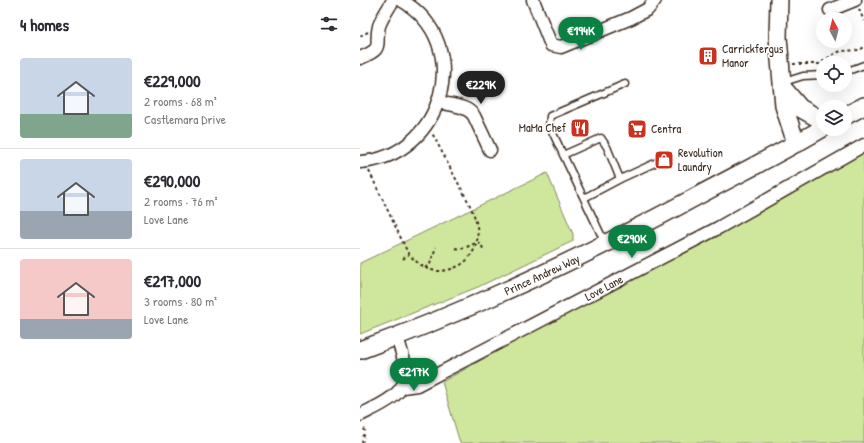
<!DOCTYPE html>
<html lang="en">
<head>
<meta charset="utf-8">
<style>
  body { margin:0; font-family:"Patrick Hand",sans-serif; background:#f7f7f7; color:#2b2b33; height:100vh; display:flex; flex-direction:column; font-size:15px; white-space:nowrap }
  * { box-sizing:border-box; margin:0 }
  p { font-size:13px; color:#7c7c81 }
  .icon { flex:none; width:22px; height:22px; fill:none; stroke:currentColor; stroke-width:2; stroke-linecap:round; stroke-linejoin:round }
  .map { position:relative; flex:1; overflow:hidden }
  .sheet { display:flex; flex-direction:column; background:#fff; width:360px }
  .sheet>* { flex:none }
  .needle { width:26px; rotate:353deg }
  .buttons { position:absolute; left:456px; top:12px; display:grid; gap:8px }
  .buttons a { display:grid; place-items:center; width:36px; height:36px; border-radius:50%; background:#fff; box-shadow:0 4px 16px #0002; font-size:20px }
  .price { position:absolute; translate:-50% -34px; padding:0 9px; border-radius:14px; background:#0b8043; color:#fff; font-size:13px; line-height:26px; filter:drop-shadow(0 1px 2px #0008) }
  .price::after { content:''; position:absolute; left:50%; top:24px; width:12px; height:9px; margin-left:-6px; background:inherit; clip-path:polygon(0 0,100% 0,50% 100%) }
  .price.selected { background:#222; color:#fff }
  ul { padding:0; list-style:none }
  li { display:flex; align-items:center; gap:12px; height:100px; padding:0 20px }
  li+li { border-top:1px solid #e1e1e2 }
  li span { display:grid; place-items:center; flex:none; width:112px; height:80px; border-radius:4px; color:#555 }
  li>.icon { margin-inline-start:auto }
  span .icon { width:48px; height:48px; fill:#fffc; stroke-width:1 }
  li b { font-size:17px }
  h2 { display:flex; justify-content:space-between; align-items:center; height:48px; padding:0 20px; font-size:17px }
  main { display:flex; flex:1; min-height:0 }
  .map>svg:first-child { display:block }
  .green { fill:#cfe79d; stroke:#85885e }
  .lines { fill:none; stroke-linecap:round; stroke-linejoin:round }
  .lane-casing { stroke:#3b2a1e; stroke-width:9 }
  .street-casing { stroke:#3b2a1e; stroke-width:15 }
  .secondary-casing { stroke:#3b2a1e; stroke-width:20 }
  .path { stroke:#3b2a1e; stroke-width:2; stroke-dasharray:3 3; stroke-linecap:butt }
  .lane { stroke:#fff; stroke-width:6 }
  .street { stroke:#fff; stroke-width:12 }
  .secondary { stroke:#fff; stroke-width:17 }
  .labels { text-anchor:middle; stroke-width:3.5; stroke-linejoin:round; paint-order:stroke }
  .poi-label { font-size:12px; fill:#3b2a1e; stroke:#fff; text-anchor:start }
  .street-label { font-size:12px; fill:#3b2a1e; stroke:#fff }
</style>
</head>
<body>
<main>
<section class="sheet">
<h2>4 homes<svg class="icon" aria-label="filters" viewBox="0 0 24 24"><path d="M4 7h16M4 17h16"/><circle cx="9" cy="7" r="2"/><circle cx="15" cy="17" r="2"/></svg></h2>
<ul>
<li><span style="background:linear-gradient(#c9d6e8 70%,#7fa58c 0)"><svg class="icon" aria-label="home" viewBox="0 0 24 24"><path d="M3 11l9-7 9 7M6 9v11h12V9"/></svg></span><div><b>€229,000</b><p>2 rooms · 68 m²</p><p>Castlemara Drive</p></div></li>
<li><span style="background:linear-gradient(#c9d6e8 65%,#9aa5b1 0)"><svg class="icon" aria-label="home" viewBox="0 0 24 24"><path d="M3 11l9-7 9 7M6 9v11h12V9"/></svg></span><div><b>€290,000</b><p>2 rooms · 76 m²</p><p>Love Lane</p></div></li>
<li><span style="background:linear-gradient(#f6c9c9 75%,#9aa5b1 0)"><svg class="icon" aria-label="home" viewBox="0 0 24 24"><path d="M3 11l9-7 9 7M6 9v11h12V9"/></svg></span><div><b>€217,000</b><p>3 rooms · 80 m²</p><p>Love Lane</p></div></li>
</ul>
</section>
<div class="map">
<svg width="504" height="443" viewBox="0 0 504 443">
  <rect width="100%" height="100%" fill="#fff"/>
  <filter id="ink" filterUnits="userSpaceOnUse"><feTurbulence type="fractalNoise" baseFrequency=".025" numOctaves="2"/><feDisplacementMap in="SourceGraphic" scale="8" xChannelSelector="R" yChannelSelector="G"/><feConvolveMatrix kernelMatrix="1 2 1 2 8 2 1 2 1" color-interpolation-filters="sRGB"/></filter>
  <g filter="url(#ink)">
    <path class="green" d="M 504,146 L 504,443 L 100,443 L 82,382 Z
      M 187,173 L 213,234 L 213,241 L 118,287 L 0,334 L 0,263 Z"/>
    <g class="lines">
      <g class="lane-casing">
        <path id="lane" d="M 485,72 L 504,65
          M 424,82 L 443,76 L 463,75
          M 203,155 L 241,138 L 247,147 L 260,179 L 224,198
          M 260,179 L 297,162
          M 245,243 L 189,125 L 190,116 L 265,84"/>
      </g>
      <g class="street-casing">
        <path id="street" d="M 173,0 L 191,45 L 201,47 L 271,18 L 288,9 L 295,0
          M 470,10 L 495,0
          M 0,58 C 26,47 14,46 19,26 C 22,17 29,8 33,0
          M 78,102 C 90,105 107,105 114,116 L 130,150
          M 0,162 C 83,157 116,43 41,0
          M 43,387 L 57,385 L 358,228 L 504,145
          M 0,415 C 16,407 47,395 46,373 C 46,364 40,347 37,337"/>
      </g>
      <g class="secondary-casing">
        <path id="secondary" d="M 419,0 L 418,37 L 424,106 L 433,134 L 438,143
          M 423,88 L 440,108 L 463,121
          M 485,116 L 504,106
          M 0,350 C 114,309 223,257 330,200 C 374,176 419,154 463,128"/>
      </g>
      <path class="path" d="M 499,9 L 504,21
        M 0,36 L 8,32
        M 433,64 L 459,64 L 474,54 L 481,51 L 500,50 L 504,47
        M 9,171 L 48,253 C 58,265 70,274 87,270 C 96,268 105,264 110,256 C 129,232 108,202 96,179 C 88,164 80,148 72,133
        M 95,248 C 106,251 111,242 121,243 L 123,249
        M 43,259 L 49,254
        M 65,268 L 70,264 L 76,247
        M 2,443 L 5,431 L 3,426"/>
      <use href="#lane" class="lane"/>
      <use href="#street" class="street"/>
      <use href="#secondary" class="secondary"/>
    </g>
  </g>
  <defs>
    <g id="building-square" transform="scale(1)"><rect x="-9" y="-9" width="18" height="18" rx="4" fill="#c8321e" stroke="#fff"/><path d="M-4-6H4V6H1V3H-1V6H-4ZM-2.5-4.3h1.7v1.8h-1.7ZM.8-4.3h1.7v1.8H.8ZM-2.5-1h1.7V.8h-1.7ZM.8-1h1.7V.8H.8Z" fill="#fff"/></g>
    <g id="restaurant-square" transform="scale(1)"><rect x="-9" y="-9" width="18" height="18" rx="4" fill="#c8321e" stroke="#fff"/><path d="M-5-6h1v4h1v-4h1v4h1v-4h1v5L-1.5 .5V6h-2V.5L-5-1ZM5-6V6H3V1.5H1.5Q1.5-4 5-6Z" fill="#fff"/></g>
    <g id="supermarket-square" transform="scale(1)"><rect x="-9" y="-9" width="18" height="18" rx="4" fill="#c8321e" stroke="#fff"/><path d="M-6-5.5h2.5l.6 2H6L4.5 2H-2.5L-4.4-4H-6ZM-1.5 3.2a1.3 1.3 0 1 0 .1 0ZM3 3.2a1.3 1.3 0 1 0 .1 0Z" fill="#fff"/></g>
    <g id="shop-square" transform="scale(1)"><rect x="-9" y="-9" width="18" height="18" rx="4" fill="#c8321e" stroke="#fff"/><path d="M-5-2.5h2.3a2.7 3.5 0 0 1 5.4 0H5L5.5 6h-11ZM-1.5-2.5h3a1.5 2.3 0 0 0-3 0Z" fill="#fff"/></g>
  </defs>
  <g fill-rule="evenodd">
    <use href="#building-square" x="348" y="56"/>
    <use href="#restaurant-square" x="220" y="128"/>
    <use href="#supermarket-square" x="277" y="129"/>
    <use href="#shop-square" x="304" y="160"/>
  </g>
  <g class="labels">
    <g class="poi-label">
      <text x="362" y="53">Carrickfergus<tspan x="362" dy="14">Manor</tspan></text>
      <text x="206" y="132" text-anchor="end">MaMa Chef</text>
      <text x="291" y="133">Centra</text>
      <text x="318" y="157">Revolution<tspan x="318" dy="14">Laundry</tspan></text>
    </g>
    <g class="street-label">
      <text transform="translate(182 275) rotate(-25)" y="4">Prince Andrew Way</text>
      <text transform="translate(244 288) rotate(-28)" y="4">Love Lane</text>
    </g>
  </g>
</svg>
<div class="buttons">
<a><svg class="needle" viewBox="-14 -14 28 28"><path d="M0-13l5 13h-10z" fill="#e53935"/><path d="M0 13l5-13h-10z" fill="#7c7c81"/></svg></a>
<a><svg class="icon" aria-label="locate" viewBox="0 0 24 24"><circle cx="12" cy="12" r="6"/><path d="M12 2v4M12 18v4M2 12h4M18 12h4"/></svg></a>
<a><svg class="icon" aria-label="layers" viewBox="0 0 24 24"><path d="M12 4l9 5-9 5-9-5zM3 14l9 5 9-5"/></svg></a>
</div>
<b class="price" style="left:221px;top:51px">€194K</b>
<b class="price selected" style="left:121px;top:105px">€229K</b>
<b class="price" style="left:272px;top:259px">€290K</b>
<b class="price" style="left:54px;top:392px">€217K</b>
</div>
</main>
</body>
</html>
